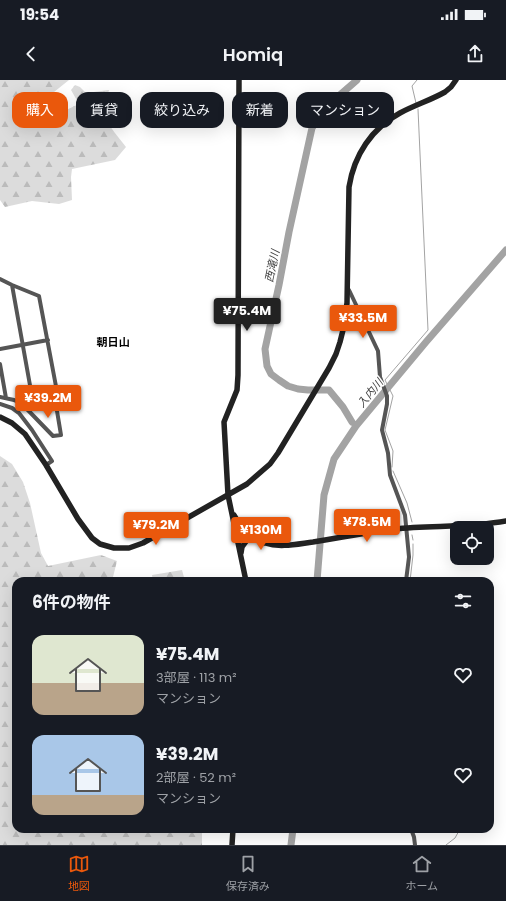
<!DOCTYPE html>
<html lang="ja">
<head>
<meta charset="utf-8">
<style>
  body { margin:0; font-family:Poppins,"Noto Sans JP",sans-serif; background:#20242c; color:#f1f3f6; height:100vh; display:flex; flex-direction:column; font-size:15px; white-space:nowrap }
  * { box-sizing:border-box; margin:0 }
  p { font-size:13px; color:#9ea1a6 }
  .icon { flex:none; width:22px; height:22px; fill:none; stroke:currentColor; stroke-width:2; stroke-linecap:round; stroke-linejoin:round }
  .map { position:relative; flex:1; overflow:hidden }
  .side { position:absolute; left:12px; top:497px; width:482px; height:256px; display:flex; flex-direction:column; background:#171b24; border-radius:12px; box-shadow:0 4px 16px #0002 }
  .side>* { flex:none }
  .banner { position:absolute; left:12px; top:12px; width:482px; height:36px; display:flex; gap:8px }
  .controls { position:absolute; left:450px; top:441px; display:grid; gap:8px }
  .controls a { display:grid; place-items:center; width:44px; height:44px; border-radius:8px; background:#171b24; box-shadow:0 4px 16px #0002; font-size:20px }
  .price { position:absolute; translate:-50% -34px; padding:0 9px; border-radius:4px; background:#ea580c; color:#fff; font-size:13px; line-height:26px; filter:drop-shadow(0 1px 2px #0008) }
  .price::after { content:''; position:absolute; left:50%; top:24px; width:12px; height:9px; margin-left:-6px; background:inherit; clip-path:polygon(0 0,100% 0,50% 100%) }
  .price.on { background:#222; color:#fff }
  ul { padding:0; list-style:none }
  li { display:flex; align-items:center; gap:12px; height:100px; padding:0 20px }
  li span { display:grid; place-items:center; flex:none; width:112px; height:80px; border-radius:12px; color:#555 }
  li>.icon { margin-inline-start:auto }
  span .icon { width:48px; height:48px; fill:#fffc; stroke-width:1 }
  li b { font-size:17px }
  h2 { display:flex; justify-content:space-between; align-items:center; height:48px; padding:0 20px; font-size:17px }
  .tag { padding:0 14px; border-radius:12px; background:#171b24; box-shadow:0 4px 16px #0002; font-size:14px; line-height:36px }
  .tag.on { background:#ea580c; color:#fff }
  .status { display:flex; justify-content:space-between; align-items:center; height:28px; padding:0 20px; background:#171b24; direction:ltr }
  .status svg { height:11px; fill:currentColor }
  header { display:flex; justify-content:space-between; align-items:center; height:52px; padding:0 20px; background:#171b24; font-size:18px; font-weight:600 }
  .tab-bar { display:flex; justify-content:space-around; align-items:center; height:56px; border-top:1px solid #363941; background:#171b24; font-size:11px; color:#9ea1a6 }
  .tab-bar a { display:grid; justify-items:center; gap:2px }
  .tab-bar .on { color:#ea580c }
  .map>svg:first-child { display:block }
  .forest { fill:url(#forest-firs) }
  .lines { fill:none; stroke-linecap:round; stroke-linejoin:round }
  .stream { stroke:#a3a3a3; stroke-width:1 }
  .river { stroke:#a3a3a3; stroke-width:7 }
  .street { stroke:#555; stroke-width:4 }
  .secondary { stroke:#222; stroke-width:5.5 }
  .labels { text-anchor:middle; stroke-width:3; stroke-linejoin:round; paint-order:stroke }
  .water-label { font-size:11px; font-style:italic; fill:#444; stroke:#fff }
  .neighbourhood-label { font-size:11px; font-weight:bold; fill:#000; stroke:#fff }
</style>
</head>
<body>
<div class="status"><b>19:54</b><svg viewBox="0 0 49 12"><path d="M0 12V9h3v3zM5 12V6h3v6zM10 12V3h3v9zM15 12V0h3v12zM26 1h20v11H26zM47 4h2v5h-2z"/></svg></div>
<header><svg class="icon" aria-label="back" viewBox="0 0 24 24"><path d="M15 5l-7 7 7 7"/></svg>Homiq<svg class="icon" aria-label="share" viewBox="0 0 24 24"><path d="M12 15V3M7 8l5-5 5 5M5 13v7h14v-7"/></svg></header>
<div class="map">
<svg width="506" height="765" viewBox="0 0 506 765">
  <defs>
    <pattern id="forest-firs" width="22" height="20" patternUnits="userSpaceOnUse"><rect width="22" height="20" fill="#dcdcdc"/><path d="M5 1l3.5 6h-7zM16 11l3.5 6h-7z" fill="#bbb"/></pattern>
  </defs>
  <rect width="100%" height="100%" fill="#fff"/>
  <path class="forest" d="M 0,0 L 69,0 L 54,12 L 64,31 L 79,24 L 71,10 L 75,5 L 80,7 L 86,13 L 109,10 C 100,39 109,45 126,67 L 115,80 L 72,89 L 71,97 L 72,120 L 59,124 L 32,121 L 5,127 L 0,120 Z
    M 0,376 L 12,384 L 23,402 L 30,423 L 41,473 L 48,486 L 101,475 L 117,481 L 112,501 L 16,501 L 16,749 L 202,749 L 202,765 L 0,765 Z
    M 182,490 L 185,501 L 153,501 L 152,495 Z"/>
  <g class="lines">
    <path class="stream" d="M 416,23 L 412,6 L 417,0
      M 392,387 L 393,371 L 385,350 L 393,316 L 385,300 L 428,250 L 418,29
      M 393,391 L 407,423 L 412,442
      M 412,455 L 413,460
      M 410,501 L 413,475 L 413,464
      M 446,765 L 455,758 L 460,749"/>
    <path class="river" d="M 352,342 L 343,327 L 329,310 L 308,310 L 298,309 L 288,306 L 279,300 L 271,294 L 267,286 L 265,269 L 279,205 L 289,152 L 312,48 L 326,27 L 357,0
      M 317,501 L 324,415 L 334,379 L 356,346 L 426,262 L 506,170
      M 291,765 L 293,749"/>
    <path class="street" d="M 0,199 L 12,205 L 39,216 L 58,317 L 55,319 L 61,355 L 53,356 L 22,324 L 14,320 L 0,317
      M 12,205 L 33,322
      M 349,210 L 378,271 L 380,297 L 387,316 L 387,324 L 382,350 L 388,373 L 390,395 L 405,435 L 409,477 L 406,501
      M 0,269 L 48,260
      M 0,284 L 6,318
      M 0,324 L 12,328 L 19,333 L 32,350 L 52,381 L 46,385
      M 22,324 L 55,319
      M 411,749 L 414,757 L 415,765"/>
    <path class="secondary" d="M 239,0 L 238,295 L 237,310 L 224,342 L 228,415 L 246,501
      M 0,337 L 12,343 L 25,354 L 46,385 L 78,439 L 92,458 L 100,464 L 114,468 L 129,468 L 143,463 L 247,404 L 270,384 L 278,373 L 329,288 L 336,274 L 340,262 L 343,250 L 347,223 L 349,107 C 354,75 372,48 400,33 C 415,25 431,20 445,12 L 451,7 L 456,0
      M 234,435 C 241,448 250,459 265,463 C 280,468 297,464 313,462 C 340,458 367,452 394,449 C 431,445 469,448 506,441
      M 241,473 L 242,467 L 250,456
      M 232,765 L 233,749"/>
  </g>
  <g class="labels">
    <g class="water-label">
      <text transform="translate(272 186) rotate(-78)" y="4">西滝川</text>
      <text transform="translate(370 313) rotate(-50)" y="4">入内川</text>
    </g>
    <g class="neighbourhood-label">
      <text x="113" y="266">朝日山</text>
    </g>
  </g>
</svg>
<div class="controls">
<a><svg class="icon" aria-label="locate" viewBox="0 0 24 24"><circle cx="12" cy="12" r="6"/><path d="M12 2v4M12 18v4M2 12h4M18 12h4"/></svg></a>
</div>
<b class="price on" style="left:247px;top:252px">¥75.4M</b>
<b class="price" style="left:363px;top:259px">¥33.5M</b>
<b class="price" style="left:48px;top:339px">¥39.2M</b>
<b class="price" style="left:367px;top:463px">¥78.5M</b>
<b class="price" style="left:156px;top:466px">¥79.2M</b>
<b class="price" style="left:261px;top:471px">¥130M</b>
<div class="banner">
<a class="tag on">購入</a>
<a class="tag">賃貸</a>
<a class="tag">絞り込み</a>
<a class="tag">新着</a>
<a class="tag">マンション</a>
</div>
<section class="side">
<h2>6件の物件<svg class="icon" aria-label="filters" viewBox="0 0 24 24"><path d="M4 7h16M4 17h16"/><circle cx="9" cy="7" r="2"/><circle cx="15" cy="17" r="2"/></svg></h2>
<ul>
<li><span style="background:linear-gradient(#dfe7d0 60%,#b9a48a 0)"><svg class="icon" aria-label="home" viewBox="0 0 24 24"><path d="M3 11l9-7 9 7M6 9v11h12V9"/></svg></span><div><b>¥75.4M</b><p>3部屋 · 113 m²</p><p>マンション</p></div><svg class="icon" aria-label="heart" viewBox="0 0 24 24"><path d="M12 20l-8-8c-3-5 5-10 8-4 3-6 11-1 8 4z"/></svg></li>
<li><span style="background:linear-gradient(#a9c7e8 75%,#b9a48a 0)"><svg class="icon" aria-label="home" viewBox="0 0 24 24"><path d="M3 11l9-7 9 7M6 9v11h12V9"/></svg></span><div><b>¥39.2M</b><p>2部屋 · 52 m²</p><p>マンション</p></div><svg class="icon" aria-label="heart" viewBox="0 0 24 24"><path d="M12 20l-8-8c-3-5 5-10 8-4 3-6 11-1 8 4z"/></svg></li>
</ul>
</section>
</div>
<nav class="tab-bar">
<a class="on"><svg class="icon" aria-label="map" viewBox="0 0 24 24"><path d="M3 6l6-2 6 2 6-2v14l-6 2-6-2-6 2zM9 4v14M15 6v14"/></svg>地図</a>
<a><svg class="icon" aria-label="saved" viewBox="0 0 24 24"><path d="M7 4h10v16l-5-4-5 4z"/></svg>保存済み</a>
<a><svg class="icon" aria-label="home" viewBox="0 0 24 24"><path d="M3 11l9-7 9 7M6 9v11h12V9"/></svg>ホーム</a>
</nav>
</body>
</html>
